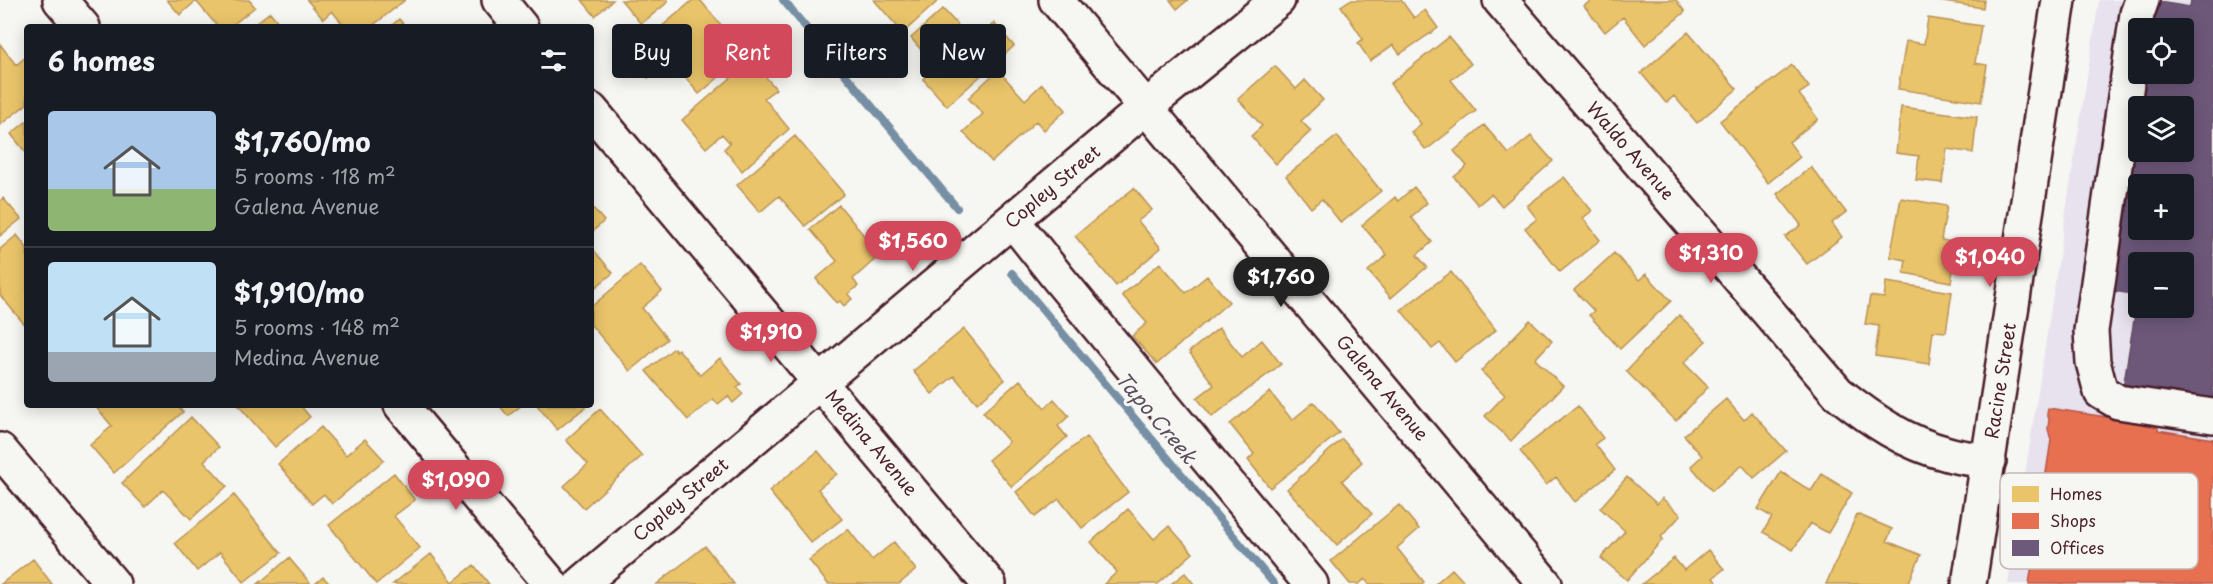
<!DOCTYPE html>
<html lang="en">
<head>
<meta charset="utf-8">
<style>
  body { margin:0; font-family:"Playpen Sans",sans-serif; background:#20242c; color:#f1f3f6; height:100vh; display:flex; flex-direction:column; font-size:22px; white-space:nowrap }
  * { box-sizing:border-box; margin:0 }
  p { font-size:20px; color:#9ea1a6 }
  .icon { flex:none; width:33px; height:33px; fill:none; stroke:currentColor; stroke-width:2; stroke-linecap:round; stroke-linejoin:round }
  .map { position:relative; flex:1; overflow:hidden }
  .panel { position:absolute; left:24px; top:24px; width:570px; height:384px; display:flex; flex-direction:column; background:#171b24; border-radius:6px; box-shadow:0 3px 15px #0003 }
  .panel>* { flex:none }
  .top-card { position:absolute; left:612px; top:24px; width:570px; height:54px; display:flex; gap:12px }
  .buttons { position:absolute; left:2128px; top:18px; display:grid; gap:12px }
  .buttons a { display:grid; place-items:center; width:66px; height:66px; border-radius:6px; background:#171b24; box-shadow:0 3px 15px #0003; font-size:30px }
  .price { position:absolute; translate:-50% -51px; padding:0 14px; border-radius:21px; background:#d1495b; color:#fff; font-size:20px; line-height:39px; filter:drop-shadow(0 2px 3px #0008) }
  .price::after { content:''; position:absolute; left:50%; top:36px; width:18px; height:14px; margin-left:-9px; background:inherit; clip-path:polygon(0 0,100% 0,50% 100%) }
  .price.on { background:#222; color:#fff }
  ul { padding:0; list-style:none }
  li { display:flex; align-items:center; gap:18px; height:150px; padding:0 24px }
  li+li { border-top:2px solid #363941 }
  li span { display:grid; place-items:center; flex:none; width:168px; height:120px; border-radius:6px; color:#555 }
  li>.icon { margin-inline-start:auto }
  span .icon { width:72px; height:72px; fill:#fffc; stroke-width:1 }
  li b { font-size:26px }
  h2 { display:flex; justify-content:space-between; align-items:center; height:72px; padding:0 24px; font-size:26px }
  .tag { padding:0 21px; border-radius:6px; background:#171b24; box-shadow:0 3px 15px #0003; font-size:21px; line-height:54px }
  .tag.on { background:#d1495b; color:#fff }
  .map>svg:first-child { display:block }
  .built { fill:#e7e2ee; fill-rule:evenodd }
  .homes { fill:#e9c46a; stroke:#b99257; stroke-width:1.5 }
  .shops { fill:#e76f51; stroke:#b85746; stroke-width:1.5 }
  .offices { fill:#6d597a; stroke:#624862; stroke-width:1.5; fill-rule:evenodd }
  .lines { fill:none; stroke-linecap:round; stroke-linejoin:round }
  .stream { stroke:#768fa4; stroke-width:8 }
  .minor-casing { stroke:#4a1f2b; stroke-width:38 }
  .minor { stroke:#f6f6f2; stroke-width:33 }
  .labels { text-anchor:middle; stroke-width:6; stroke-linejoin:round; paint-order:stroke }
  .street-label { font-size:18px; fill:#4a1f2b; stroke:#f6f6f2 }
  .water-label { font-size:20px; font-style:italic; fill:#5c4e5e; stroke:#f6f6f2 }
  .key { fill:#f6f6f2; stroke:#c2b6b6; stroke-width:1.5 }
  .key-label { font-size:16px; fill:#4a1f2b }
</style>
</head>
<body>
<div class="map">
<svg width="2213" height="584" viewBox="0 0 2213 584">
  <rect width="100%" height="100%" fill="#f6f6f2"/>
  <filter id="ink" filterUnits="userSpaceOnUse"><feTurbulence type="fractalNoise" baseFrequency=".0167" numOctaves="2"/><feDisplacementMap in="SourceGraphic" scale="12" xChannelSelector="R" yChannelSelector="G"/><feConvolveMatrix kernelMatrix="1 2 1 2 8 2 1 2 1" color-interpolation-filters="sRGB"/></filter>
  <g filter="url(#ink)">
    <path class="built" d="M 2099,0 L 2213,0 L 2213,584 L 2008,584 ZM 2139,28 L 2184,28 L 2184,74 L 2139,74 ZM 2139,106 L 2184,106 L 2184,152 L 2139,152 ZM 2139,184 L 2184,184 L 2184,230 L 2139,230 ZM 2139,262 L 2184,262 L 2184,308 L 2139,308 Z"/>
    <path class="homes" d="M 167,0 L 249,0 L 255,7 L 230,27 L 218,27 L 196,1 L 180,15 Z
      M 307,0 L 405,0 L 371,27 L 345,27 L 332,11 L 323,19 Z
      M 582,0 L 613,0 L 595,16 Z
      M 621,0 L 667,0 L 668,2 L 641,24 Z
      M 693,0 L 700,0 L 721,25 L 712,33 L 736,63 L 699,94 L 670,60 L 648,78 L 628,53 L 634,50 Z
      M 874,0 L 939,0 L 903,33 Z
      M 1170,0 L 1188,0 L 1177,9 Z
      M 1350,0 L 1401,0 L 1414,18 L 1425,10 L 1438,28 L 1400,54 L 1393,45 L 1370,61 L 1358,43 L 1363,39 L 1341,6 Z
      M 1592,0 L 1676,0 L 1685,12 L 1645,45 L 1623,17 L 1605,32 L 1584,6 Z
      M 1930,0 L 1984,0 L 1983,8 Z
      M 943,9 L 973,42 L 994,23 L 1014,46 L 947,106 L 923,79 L 936,67 L 911,38 Z
      M 270,12 L 282,27 L 251,27 Z
      M 1928,18 L 1981,26 L 1975,63 L 1987,65 L 1981,102 L 1898,89 L 1906,41 L 1924,44 Z
      M 399,19 L 406,27 L 390,27 Z
      M 1688,32 L 1737,89 L 1697,123 L 1674,96 L 1666,103 L 1641,73 Z
      M 1449,37 L 1471,64 L 1451,80 L 1476,111 L 1426,150 L 1411,132 L 1421,124 L 1390,84 Z
      M 0,44 L 16,65 L 27,56 L 27,104 L 0,125 Z
      M 753,62 L 776,89 L 764,98 L 789,129 L 742,171 L 724,149 L 730,143 L 722,134 L 706,148 L 682,120 L 740,70 L 742,72 Z
      M 1792,65 L 1809,87 L 1799,94 L 1818,119 L 1789,142 L 1800,157 L 1768,183 L 1720,121 Z
      M 1275,66 L 1296,89 L 1305,80 L 1323,100 L 1301,121 L 1311,131 L 1276,164 L 1251,136 L 1262,126 L 1238,99 Z
      M 998,70 L 1025,100 L 1042,84 L 1066,110 L 1044,130 L 1036,121 L 992,162 L 963,132 L 983,114 L 968,98 Z
      M 1901,107 L 1977,117 L 1973,153 L 1947,149 L 1942,183 L 1916,180 L 1919,156 L 1896,153 Z
      M 27,121 L 27,154 L 11,134 Z
      M 1484,125 L 1509,154 L 1531,136 L 1553,161 L 1502,206 L 1491,194 L 1478,205 L 1454,177 L 1467,166 L 1454,151 Z
      M 795,136 L 844,194 L 805,226 L 779,196 L 760,212 L 737,185 Z
      M 1337,136 L 1381,191 L 1341,223 L 1322,199 L 1311,208 L 1286,176 Z
      M 1811,167 L 1846,212 L 1832,223 L 1842,237 L 1807,264 L 1785,237 L 1801,225 L 1777,194 Z
      M 1564,177 L 1592,211 L 1583,218 L 1600,240 L 1560,272 L 1525,228 L 1537,219 L 1527,206 Z
      M 1414,187 L 1427,203 L 1411,217 L 1432,242 L 1417,255 L 1427,267 L 1391,298 L 1368,271 L 1387,255 L 1362,225 L 1395,197 L 1398,201 Z
      M 1134,188 L 1152,210 L 1138,221 L 1161,248 L 1116,286 L 1075,236 Z
      M 3,198 L 21,219 L 0,236 L 0,201 Z
      M 1901,198 L 1947,206 L 1941,240 L 1958,243 L 1951,282 L 1904,273 L 1906,260 L 1890,257 Z
      M 839,205 L 880,255 L 853,279 L 858,286 L 848,294 L 852,299 L 844,306 L 840,301 L 837,303 L 816,279 L 837,261 L 810,229 Z
      M 591,206 L 604,221 L 591,233 Z
      M 17,235 L 27,248 L 27,324 L 25,325 L 0,295 L 0,249 Z
      M 591,247 L 613,273 L 591,291 Z
      M 1614,253 L 1639,280 L 1646,274 L 1671,301 L 1620,349 L 1589,315 L 1594,311 L 1574,290 Z
      M 1160,263 L 1186,293 L 1207,276 L 1229,302 L 1157,364 L 1132,336 L 1147,323 L 1122,295 Z
      M 640,265 L 662,291 L 642,308 L 667,339 L 630,371 L 591,325 L 591,307 Z
      M 1451,272 L 1496,330 L 1455,362 L 1440,343 L 1432,349 L 1401,310 Z
      M 1886,282 L 1952,292 L 1946,332 L 1933,331 L 1929,364 L 1875,356 L 1879,326 L 1865,324 L 1870,296 L 1884,298 Z
      M 1679,315 L 1706,341 L 1684,363 L 1708,387 L 1676,421 L 1626,371 Z
      M 1530,320 L 1552,341 L 1535,359 L 1563,386 L 1511,441 L 1485,416 L 1505,395 L 1481,371 Z
      M 1219,328 L 1242,357 L 1262,340 L 1281,364 L 1212,417 L 1197,398 L 1214,385 L 1189,352 Z
      M 964,329 L 1005,380 L 977,403 L 954,376 L 932,394 L 913,371 Z
      M 674,348 L 676,351 L 678,349 L 700,375 L 720,358 L 741,384 L 737,387 L 743,394 L 733,403 L 728,396 L 718,404 L 713,399 L 688,420 L 646,371 Z
      M 1020,380 L 1045,408 L 1054,399 L 1069,416 L 1058,426 L 1067,437 L 1012,487 L 988,460 L 1009,442 L 983,412 Z
      M 1270,392 L 1292,420 L 1314,402 L 1339,433 L 1270,488 L 1248,460 L 1254,454 L 1230,424 Z
      M 1726,399 L 1744,420 L 1752,412 L 1786,451 L 1754,478 L 1742,465 L 1712,491 L 1691,466 L 1702,456 L 1684,435 Z
      M 94,405 L 177,405 L 183,412 L 114,473 L 90,445 L 112,426 Z
      M 238,405 L 300,405 L 310,417 L 275,447 Z
      M 499,405 L 522,405 L 508,416 Z
      M 537,405 L 588,405 L 557,430 Z
      M 1578,406 L 1603,438 L 1595,444 L 1615,470 L 1575,502 L 1556,477 L 1546,485 L 1520,451 Z
      M 600,409 L 642,456 L 584,508 L 564,486 L 588,464 L 566,440 Z
      M 191,417 L 219,447 L 204,461 L 227,486 L 191,519 L 163,490 L 145,507 L 122,483 Z
      M 321,427 L 346,455 L 365,439 L 384,460 L 332,504 L 324,494 L 312,504 L 278,464 Z
      M 1086,437 L 1128,492 L 1082,528 L 1059,499 L 1035,517 L 1016,492 Z
      M 1342,439 L 1362,462 L 1342,481 L 1372,514 L 1337,545 L 1287,489 Z
      M 818,451 L 837,474 L 818,489 L 842,519 L 811,543 L 769,491 Z
      M 1781,472 L 1811,491 L 1822,474 L 1852,493 L 1828,533 L 1810,523 L 1793,550 L 1763,532 L 1772,517 L 1758,509 Z
      M 394,473 L 415,500 L 394,516 L 420,548 L 376,584 L 329,525 Z
      M 1627,477 L 1657,504 L 1662,498 L 1681,515 L 1661,537 L 1663,539 L 1627,580 L 1601,558 L 1625,531 L 1600,508 Z
      M 234,495 L 281,553 L 244,582 L 220,552 L 197,571 L 175,543 Z
      M 1399,505 L 1419,529 L 1397,548 L 1424,582 L 1422,584 L 1369,584 L 1365,579 L 1359,584 L 1350,584 L 1331,561 Z
      M 1128,509 L 1154,539 L 1169,526 L 1193,553 L 1158,584 L 1104,584 L 1117,572 L 1091,542 Z
      M 1857,514 L 1892,529 L 1887,541 L 1921,555 L 1908,584 L 1826,584 Z
      M 848,529 L 872,560 L 894,542 L 916,570 L 899,584 L 828,584 L 809,560 Z
      M 705,546 L 734,584 L 657,584 Z
      M 1708,550 L 1724,569 L 1713,578 L 1718,584 L 1642,584 L 1674,558 L 1684,570 Z
      M 431,554 L 453,582 L 474,565 L 489,584 L 393,584 Z
      M 289,558 L 311,584 L 258,584 Z
      M 33,559 L 52,584 L 1,584 Z
      M 1452,569 L 1466,584 L 1435,584 Z
      M 1185,573 L 1194,584 L 1171,584 Z
      M 323,577 L 330,584 L 315,584 Z"/>
    <path class="shops" d="M 2048,408 L 2158,425 L 2158,430 L 2213,439 L 2213,584 L 2029,584 L 2051,440 L 2048,429 L 2049,419 L 2047,414 Z"/>
    <path class="offices" d="M 2191,0 L 2213,0 L 2213,402 L 2123,388 L 2138,295 L 2107,290 L 2141,74 L 2184,74 L 2184,28 L 2149,28 L 2153,1 L 2190,7 ZM 2139,106 L 2184,106 L 2184,152 L 2139,152 ZM 2139,184 L 2184,184 L 2184,230 L 2139,230 ZM 2139,262 L 2184,262 L 2184,308 L 2139,308 Z"/>
    <g class="lines">
      <path class="stream" d="M 783,0 L 957,208
        M 1012,273 L 1274,584"/>
      <g class="minor-casing">
        <path id="minor" d="M 60,0 L 83,27
          M 499,0 L 521,27
          M 1056,0 L 1545,584
          M 1500,0 L 1838,393 C 1872,420 1905,443 1948,454 C 1961,458 1975,459 1989,461
          M 2142,0 L 2137,14 L 2091,331 L 2093,362 L 2101,392 L 2118,402 L 2213,416
          M 591,110 L 989,584
          M 1013,221 L 1059,279 L 1311,584
          M 401,405 L 551,584
          M 0,450 L 113,584
          M 581,584 L 1146,107 L 1278,0
          M 1969,584 L 2059,0"/>
      </g>
      <use href="#minor" class="minor"/>
    </g>
  </g>
  <g class="labels">
    <g class="street-label">
      <text transform="translate(1630 151) rotate(49)" y="6">Waldo Avenue</text>
      <text transform="translate(1053 187) rotate(-40)" y="6">Copley Street</text>
      <text transform="translate(2001 381) rotate(-81)" y="6">Racine Street</text>
      <text transform="translate(1382 388) rotate(50)" y="6">Galena Avenue</text>
      <text transform="translate(871 443) rotate(50)" y="6">Medina Avenue</text>
      <text transform="translate(681 500) rotate(-40)" y="6">Copley Street</text>
    </g>
    <g class="water-label">
      <text transform="translate(1156 418) rotate(50)" y="7">Tapo Creek</text>
    </g>
  </g>
  <rect x="2000" y="473" width="198" height="96" rx="9" class="key"/>
  <rect x="2012" y="486" width="27" height="16" fill="#e9c46a"/>
  <rect x="2012" y="513" width="27" height="16" fill="#e76f51"/>
  <rect x="2012" y="540" width="27" height="16" fill="#6d597a"/>
  <g class="key-label">
    <text x="2050" y="500">Homes</text>
    <text x="2050" y="527">Shops</text>
    <text x="2050" y="554">Offices</text>
  </g>
</svg>
<div class="buttons">
<a><svg class="icon" aria-label="locate" viewBox="0 0 24 24"><circle cx="12" cy="12" r="6"/><path d="M12 2v4M12 18v4M2 12h4M18 12h4"/></svg></a>
<a><svg class="icon" aria-label="layers" viewBox="0 0 24 24"><path d="M12 4l9 5-9 5-9-5zM3 14l9 5 9-5"/></svg></a>
<a>+</a>
<a>−</a>
</div>
<b class="price" style="left:913px;top:272px">$1,560</b>
<b class="price" style="left:1711px;top:284px">$1,310</b>
<b class="price" style="left:1990px;top:288px">$1,040</b>
<b class="price on" style="left:1281px;top:308px">$1,760</b>
<b class="price" style="left:771px;top:363px">$1,910</b>
<b class="price" style="left:456px;top:511px">$1,090</b>
<div class="top-card">
<a class="tag">Buy</a>
<a class="tag on">Rent</a>
<a class="tag">Filters</a>
<a class="tag">New</a>
</div>
<section class="panel">
<h2>6 homes<svg class="icon" aria-label="filters" viewBox="0 0 24 24"><path d="M4 7h16M4 17h16"/><circle cx="9" cy="7" r="2"/><circle cx="15" cy="17" r="2"/></svg></h2>
<ul>
<li><span style="background:linear-gradient(#a9c7e8 65%,#8fb573 0)"><svg class="icon" aria-label="home" viewBox="0 0 24 24"><path d="M3 11l9-7 9 7M6 9v11h12V9"/></svg></span><div><b>$1,760/mo</b><p>5 rooms · 118 m²</p><p>Galena Avenue</p></div></li>
<li><span style="background:linear-gradient(#bfe0f5 75%,#9aa5b1 0)"><svg class="icon" aria-label="home" viewBox="0 0 24 24"><path d="M3 11l9-7 9 7M6 9v11h12V9"/></svg></span><div><b>$1,910/mo</b><p>5 rooms · 148 m²</p><p>Medina Avenue</p></div></li>
</ul>
</section>
</div>
</body>
</html>
